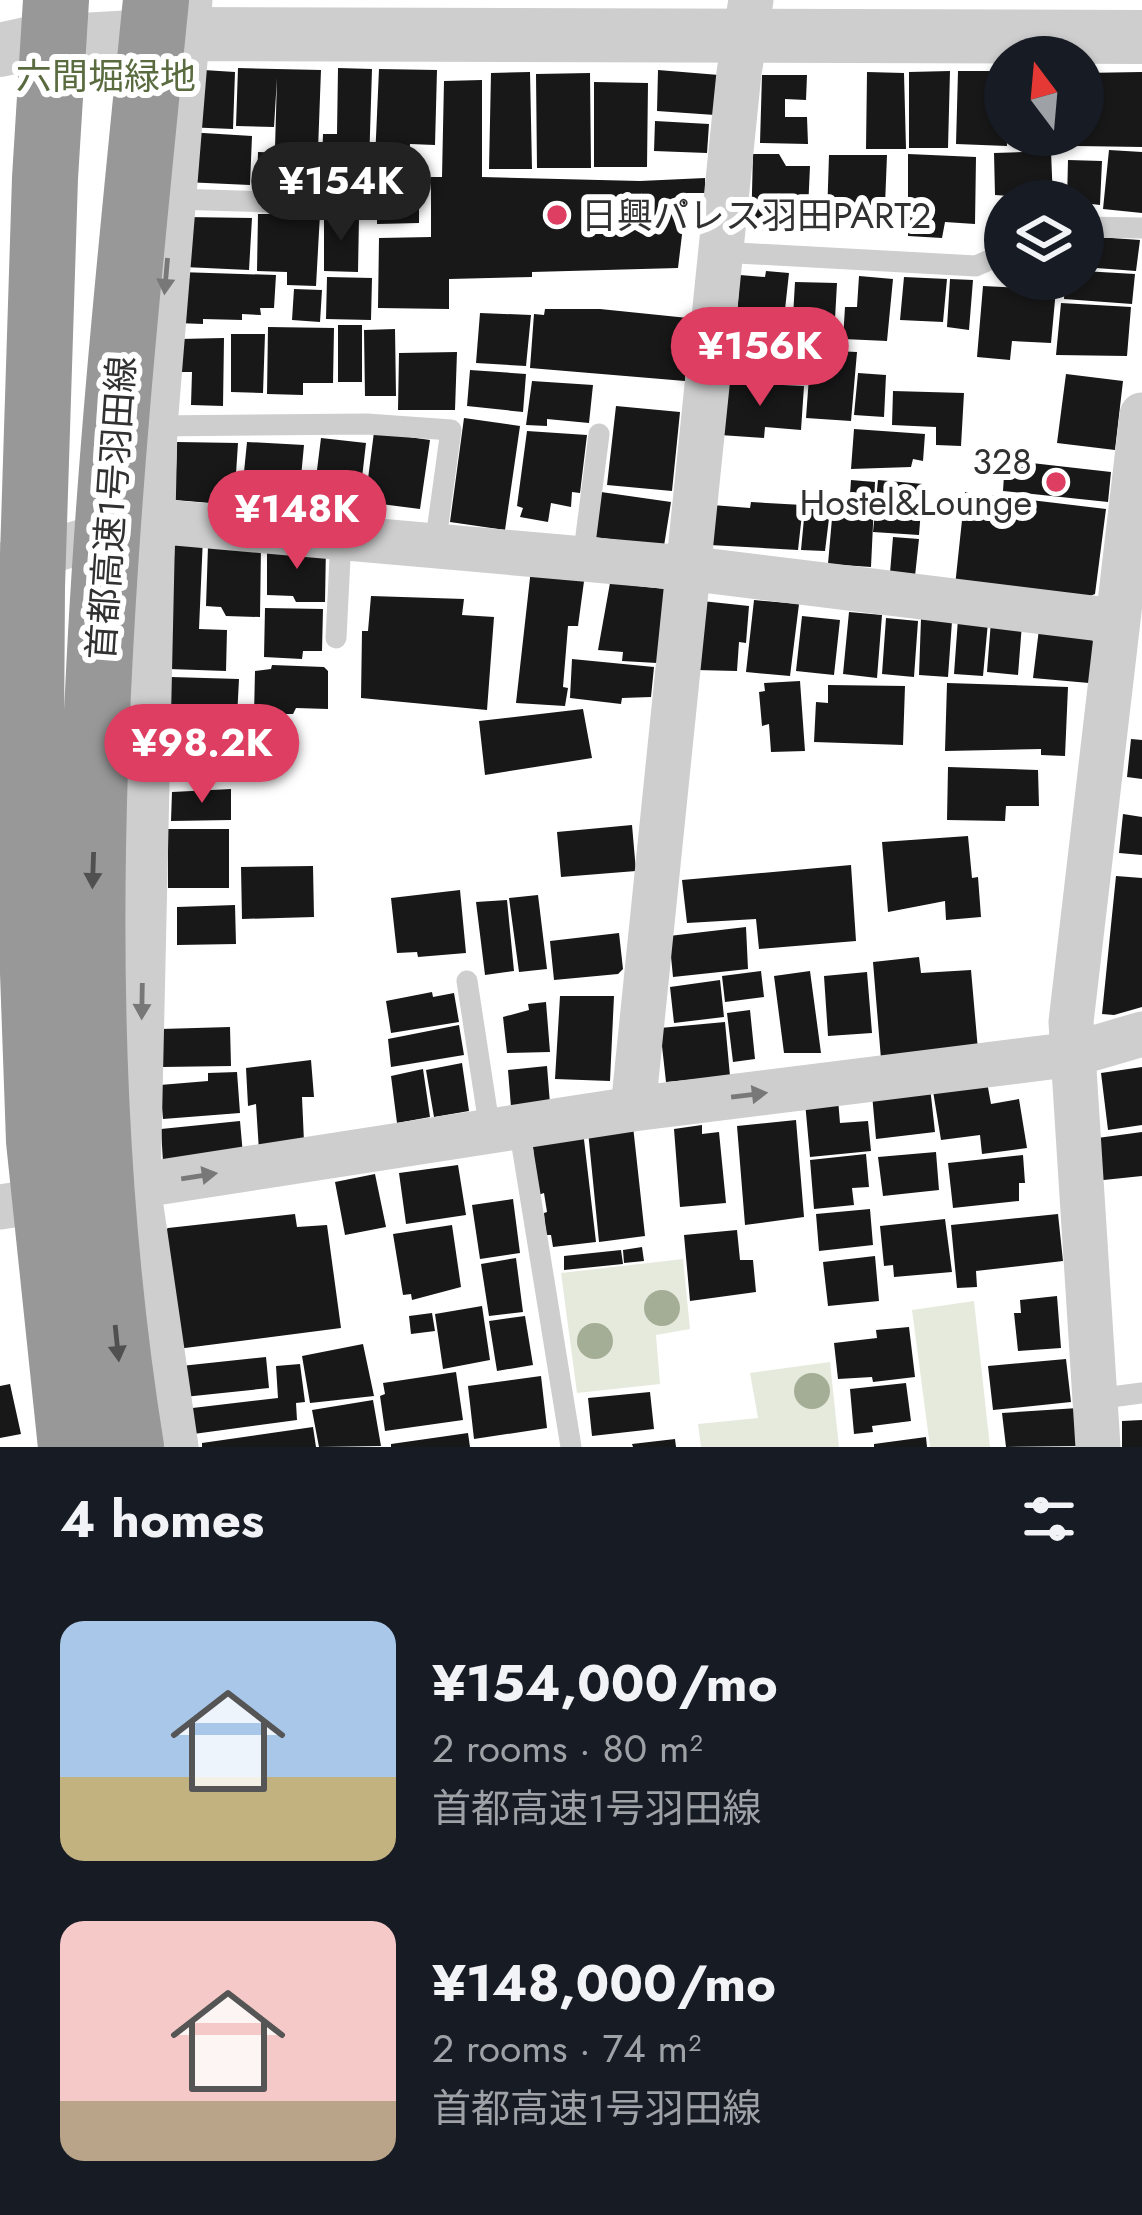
<!DOCTYPE html>
<html lang="en">
<head>
<meta charset="utf-8">
<style>
  body { margin:0; font-family:Jost,"Noto Sans JP",sans-serif; background:#20242c; color:#f1f3f6; height:100vh; display:flex; flex-direction:column; font-size:45px; white-space:nowrap }
  * { box-sizing:border-box; margin:0 }
  p { font-size:39px; color:#9ea1a6 }
  .icon { flex:none; width:66px; height:66px; fill:none; stroke:currentColor; stroke-width:2; stroke-linecap:round; stroke-linejoin:round }
  .map { position:relative; height:1447px; overflow:hidden }
  .panel { display:flex; flex-direction:column; background:#171b24; flex:1 }
  .panel>* { flex:none }
  .needle { width:78px; rotate:344deg }
  .controls { position:absolute; left:984px; top:36px; display:grid; gap:24px }
  .controls a { display:grid; place-items:center; width:120px; height:120px; border-radius:50%; background:#171b24; box-shadow:0 3px 9px #0004; font-size:60px }
  .price { position:absolute; translate:-50% -102px; padding:0 27px; border-radius:42px; background:#dd3e61; color:#fff; font-size:39px; line-height:78px; filter:drop-shadow(0 3px 6px #0008) }
  .price::after { content:''; position:absolute; left:50%; top:72px; width:36px; height:27px; margin-left:-18px; background:inherit; clip-path:polygon(0 0,100% 0,50% 100%) }
  .price.selected { background:#222; color:#fff }
  ul { padding:0; list-style:none }
  li { display:flex; align-items:center; gap:36px; height:300px; padding:0 60px }
  li span { display:grid; place-items:center; flex:none; width:336px; height:240px; border-radius:24px; color:#555 }
  li>.icon { margin-inline-start:auto }
  span .icon { width:144px; height:144px; fill:#fffc; stroke-width:1 }
  li b { font-size:51px }
  h2 { display:flex; justify-content:space-between; align-items:center; height:144px; padding:0 60px; font-size:51px }
  .map>svg:first-child { display:block }
  .green { fill:#e6eadd }
  .building { fill:#181818 }
  .lines { fill:none; stroke-linecap:round; stroke-linejoin:round }
  .service { stroke:#cecece; stroke-width:21 }
  .minor { stroke:#cecece; stroke-width:45 }
  .tertiary { stroke:#cecece; stroke-width:54 }
  .motorway-bridge { stroke:#989898; stroke-width:66 }
  .tree { fill:#a4ae96 }
  .oneway { fill:#787878 }
  .oneway2 { fill:#505050 }
  .poi-dot { fill:#dd3e61; stroke:#fff; stroke-width:4.5 }
  .labels { text-anchor:middle; stroke-width:12; stroke-linejoin:round; paint-order:stroke }
  .park-label { font-size:36px; fill:#5a6b40; stroke:#fff }
  .poi-label { font-size:36px; fill:#313131; stroke:#fff; text-anchor:start }
  .street-label { font-size:36px; fill:#313131; stroke:#fff }
</style>
</head>
<body>
<div class="map">
<svg width="1142" height="1447" viewBox="0 0 1142 1447">
  <rect width="100%" height="100%" fill="#fff"/>
  <path class="green" d="M 683,1259 L 690,1329 L 656,1335 L 660,1384 L 577,1393 L 561,1273 Z
    M 974,1301 L 990,1447 L 930,1447 L 912,1310 Z
    M 830,1362 L 839,1447 L 701,1447 L 698,1424 L 758,1418 L 750,1373 Z"/>
  <path class="building" d="M 238,68 L 321,70 L 318,150 L 275,148 L 277,78 L 274,127 L 236,126 Z
    M 338,68 L 372,69 L 369,165 L 322,162 L 323,134 L 337,134 Z
    M 188,69 L 235,72 L 233,129 L 184,127 Z
    M 379,69 L 437,70 L 435,145 L 410,144 L 409,161 L 375,160 Z
    M 658,70 L 719,75 L 715,115 L 657,111 Z
    M 950,71 L 948,148 L 909,148 L 909,72 Z
    M 958,71 L 1005,71 L 1007,146 L 956,144 Z
    M 530,72 L 532,169 L 489,169 L 491,73 Z
    M 867,72 L 904,73 L 906,149 L 866,149 Z
    M 1142,72 L 1142,147 L 1077,146 L 1077,135 L 1083,135 L 1083,73 Z
    M 590,73 L 591,168 L 537,168 L 536,74 Z
    M 762,75 L 807,75 L 806,100 L 785,99 L 785,117 L 807,117 L 808,144 L 760,143 Z
    M 482,80 L 482,177 L 640,181 L 705,178 L 705,193 L 687,193 L 678,268 L 532,272 L 532,277 L 449,279 L 449,309 L 378,308 L 379,238 L 431,237 L 431,177 L 442,177 L 444,81 Z
    M 594,82 L 648,83 L 647,167 L 594,167 Z
    M 655,121 L 709,124 L 707,153 L 654,151 Z
    M 187,132 L 252,136 L 250,185 L 184,182 Z
    M 1109,150 L 1142,152 L 1142,213 L 1103,209 Z
    M 1051,151 L 1053,201 L 1009,201 L 1009,196 L 995,195 L 994,153 Z
    M 258,152 L 313,154 L 312,192 L 257,190 Z
    M 753,154 L 779,154 L 786,166 L 810,166 L 807,232 L 751,230 Z
    M 908,154 L 976,157 L 975,224 L 945,222 L 942,238 L 908,236 Z
    M 829,155 L 887,155 L 885,205 L 856,205 L 857,217 L 827,217 Z
    M 1068,160 L 1102,161 L 1100,205 L 1067,201 Z
    M 320,165 L 364,168 L 363,200 L 318,198 Z
    M 377,173 L 419,173 L 419,223 L 377,224 Z
    M 258,214 L 320,214 L 316,286 L 287,285 L 287,272 L 257,271 Z
    M 324,216 L 359,217 L 358,272 L 324,271 Z
    M 186,217 L 252,218 L 249,270 L 184,267 Z
    M 1083,236 L 1140,240 L 1136,271 L 1083,267 Z
    M 766,271 L 789,273 L 782,337 L 742,335 L 742,314 L 737,314 L 740,275 L 765,277 Z
    M 1083,271 L 1135,274 L 1132,304 L 1064,299 L 1065,279 L 1083,279 Z
    M 179,272 L 276,275 L 274,308 L 260,308 L 261,315 L 242,314 L 242,320 L 203,319 L 203,324 L 177,323 Z
    M 859,276 L 893,279 L 887,341 L 843,339 L 845,307 L 857,307 Z
    M 327,277 L 372,278 L 371,320 L 326,319 Z
    M 904,277 L 947,279 L 943,322 L 900,320 Z
    M 950,279 L 973,280 L 969,330 L 947,327 Z
    M 1024,279 L 1057,279 L 1051,343 L 1012,341 L 1010,360 L 977,357 L 983,286 L 1023,288 Z
    M 795,282 L 837,283 L 834,337 L 792,334 Z
    M 294,289 L 322,290 L 320,322 L 292,320 Z
    M 1061,303 L 1131,307 L 1127,356 L 1056,355 Z
    M 545,309 L 600,309 L 688,318 L 685,381 L 530,368 L 534,314 L 544,315 Z
    M 480,313 L 531,315 L 526,366 L 476,363 Z
    M 338,325 L 362,325 L 362,382 L 338,382 Z
    M 268,327 L 334,328 L 333,383 L 303,383 L 303,395 L 267,394 Z
    M 395,329 L 396,396 L 365,396 L 364,330 Z
    M 231,334 L 265,334 L 263,393 L 231,392 Z
    M 224,338 L 223,406 L 191,405 L 192,372 L 180,372 L 180,339 Z
    M 811,350 L 857,352 L 851,421 L 806,418 Z
    M 457,352 L 455,410 L 398,410 L 399,353 Z
    M 470,370 L 526,374 L 523,412 L 467,406 Z
    M 858,373 L 886,375 L 884,417 L 854,415 Z
    M 1066,374 L 1123,381 L 1115,450 L 1057,443 Z
    M 532,381 L 593,385 L 589,423 L 547,419 L 547,426 L 526,425 Z
    M 724,382 L 804,386 L 801,430 L 765,427 L 764,438 L 720,435 Z
    M 893,391 L 964,393 L 961,446 L 936,445 L 936,427 L 892,425 Z
    M 616,406 L 680,412 L 672,491 L 607,485 Z
    M 464,418 L 520,426 L 505,530 L 450,522 Z
    M 854,429 L 925,434 L 923,461 L 913,459 L 911,467 L 851,469 Z
    M 527,431 L 587,435 L 580,493 L 572,492 L 571,507 L 551,503 L 548,522 L 520,517 L 523,508 L 517,506 Z
    M 374,432 L 430,440 L 420,509 L 365,502 Z
    M 321,438 L 366,443 L 358,513 L 328,509 L 332,480 L 316,478 Z
    M 177,442 L 238,443 L 234,505 L 175,500 Z
    M 247,442 L 304,445 L 300,488 L 243,482 Z
    M 1005,460 L 1111,472 L 1108,502 L 1003,491 Z
    M 851,480 L 875,482 L 871,567 L 828,564 L 833,507 L 849,509 Z
    M 878,480 L 923,484 L 919,535 L 873,532 Z
    M 601,492 L 671,502 L 664,546 L 594,537 Z
    M 965,492 L 1106,509 L 1095,594 L 1083,599 L 955,586 Z
    M 751,502 L 803,505 L 798,550 L 710,545 L 712,505 L 750,508 Z
    M 805,508 L 830,510 L 825,551 L 801,550 Z
    M 175,536 L 203,537 L 199,629 L 227,630 L 226,671 L 169,669 Z
    M 893,537 L 919,539 L 915,576 L 890,573 Z
    M 267,545 L 326,545 L 325,602 L 296,602 L 293,596 L 267,595 Z
    M 208,546 L 261,546 L 260,617 L 226,616 L 221,607 L 206,606 Z
    M 531,569 L 585,574 L 578,626 L 568,626 L 563,687 L 568,688 L 565,706 L 516,703 Z
    M 610,583 L 665,589 L 657,663 L 622,661 L 623,652 L 598,650 Z
    M 371,596 L 464,599 L 462,615 L 494,617 L 487,710 L 361,698 L 362,631 L 368,631 Z
    M 754,600 L 799,604 L 790,676 L 746,672 Z
    M 702,601 L 749,606 L 746,643 L 739,642 L 737,671 L 696,670 Z
    M 265,608 L 323,609 L 322,651 L 303,651 L 302,659 L 264,657 Z
    M 849,612 L 882,615 L 877,678 L 843,674 Z
    M 802,616 L 840,620 L 834,675 L 796,671 Z
    M 886,618 L 918,621 L 914,677 L 882,674 Z
    M 921,619 L 952,621 L 948,677 L 919,675 Z
    M 958,619 L 988,622 L 983,676 L 954,674 Z
    M 991,621 L 1022,624 L 1018,675 L 987,672 Z
    M 1039,629 L 1088,634 L 1095,644 L 1089,683 L 1033,678 Z
    M 572,659 L 654,667 L 651,697 L 622,698 L 621,704 L 570,698 Z
    M 272,665 L 324,667 L 328,671 L 328,709 L 296,708 L 293,714 L 254,714 L 255,671 L 271,669 Z
    M 171,677 L 239,679 L 236,737 L 169,734 Z
    M 800,681 L 805,751 L 771,752 L 769,724 L 762,726 L 759,692 L 765,691 L 764,683 Z
    M 947,683 L 1068,687 L 1065,756 L 1041,755 L 1041,749 L 945,751 Z
    M 828,685 L 905,686 L 903,745 L 814,742 L 816,702 L 828,703 Z
    M 583,709 L 592,758 L 485,775 L 479,721 Z
    M 1131,739 L 1142,740 L 1142,779 L 1127,777 Z
    M 230,742 L 231,780 L 171,780 L 171,744 Z
    M 948,767 L 1038,770 L 1039,806 L 1006,806 L 1005,821 L 947,820 Z
    M 231,789 L 231,820 L 171,821 L 172,792 Z
    M 1123,814 L 1142,817 L 1142,855 L 1119,853 Z
    M 632,825 L 636,871 L 561,877 L 557,832 Z
    M 168,829 L 229,829 L 229,888 L 168,888 Z
    M 968,836 L 972,878 L 978,877 L 981,917 L 946,920 L 945,901 L 888,912 L 882,842 Z
    M 851,865 L 856,941 L 759,949 L 756,919 L 687,923 L 682,880 Z
    M 313,866 L 314,917 L 242,919 L 241,867 Z
    M 1116,876 L 1142,878 L 1142,1007 L 1114,1015 L 1102,1014 Z
    M 460,890 L 466,953 L 418,957 L 417,952 L 397,953 L 391,898 Z
    M 538,895 L 547,969 L 519,972 L 509,898 Z
    M 507,900 L 514,971 L 485,975 L 476,902 Z
    M 235,905 L 236,944 L 177,945 L 177,907 Z
    M 746,927 L 748,969 L 673,977 L 669,936 Z
    M 619,933 L 623,969 L 618,974 L 554,980 L 550,941 Z
    M 919,957 L 921,973 L 971,970 L 978,1050 L 881,1059 L 873,962 Z
    M 761,971 L 764,997 L 725,1002 L 722,976 Z
    M 810,971 L 821,1053 L 784,1053 L 774,976 Z
    M 867,972 L 872,1033 L 828,1036 L 824,976 Z
    M 720,980 L 724,1017 L 674,1023 L 670,987 Z
    M 432,992 L 433,997 L 454,993 L 459,1022 L 391,1033 L 386,1001 Z
    M 560,996 L 614,996 L 610,1081 L 555,1079 Z
    M 546,1002 L 550,1052 L 507,1053 L 503,1017 L 529,1010 L 528,1004 Z
    M 750,1010 L 755,1059 L 733,1062 L 727,1013 Z
    M 725,1022 L 730,1076 L 666,1082 L 660,1028 Z
    M 459,1025 L 464,1055 L 391,1067 L 388,1039 Z
    M 230,1027 L 231,1066 L 162,1067 L 161,1029 Z
    M 311,1060 L 314,1097 L 302,1097 L 304,1142 L 259,1151 L 256,1104 L 248,1106 L 246,1068 Z
    M 462,1063 L 469,1111 L 434,1117 L 426,1070 Z
    M 547,1066 L 550,1104 L 511,1107 L 508,1070 Z
    M 1142,1067 L 1142,1125 L 1108,1130 L 1101,1073 Z
    M 423,1069 L 430,1117 L 397,1123 L 391,1076 Z
    M 237,1072 L 240,1113 L 163,1119 L 160,1085 L 208,1081 L 208,1073 Z
    M 987,1082 L 991,1104 L 1019,1099 L 1027,1148 L 982,1154 L 980,1135 L 941,1140 L 933,1091 Z
    M 930,1087 L 935,1132 L 876,1139 L 872,1094 Z
    M 838,1099 L 840,1123 L 868,1121 L 871,1151 L 810,1157 L 805,1102 Z
    M 796,1120 L 804,1217 L 745,1225 L 737,1126 Z
    M 240,1121 L 243,1155 L 163,1162 L 161,1129 Z
    M 702,1125 L 702,1134 L 719,1132 L 726,1203 L 680,1207 L 674,1129 Z
    M 633,1126 L 645,1236 L 599,1242 L 588,1131 Z
    M 583,1131 L 596,1242 L 553,1247 L 551,1235 L 546,1235 L 544,1213 L 547,1212 L 544,1193 L 538,1195 L 532,1138 Z
    M 1142,1132 L 1142,1176 L 1094,1181 L 1090,1139 Z
    M 936,1152 L 939,1190 L 883,1196 L 878,1157 Z
    M 866,1154 L 869,1187 L 852,1188 L 854,1205 L 814,1209 L 810,1160 Z
    M 1023,1155 L 1025,1183 L 1019,1183 L 1019,1201 L 953,1208 L 948,1163 Z
    M 458,1165 L 466,1215 L 406,1224 L 399,1173 Z
    M 375,1174 L 386,1227 L 345,1235 L 335,1182 Z
    M 513,1199 L 520,1253 L 480,1259 L 472,1205 Z
    M 870,1209 L 873,1245 L 819,1251 L 816,1214 Z
    M 295,1214 L 297,1227 L 327,1225 L 341,1328 L 177,1349 L 163,1232 L 168,1228 Z
    M 1058,1214 L 1063,1261 L 976,1271 L 977,1287 L 957,1288 L 951,1225 Z
    M 945,1219 L 952,1272 L 894,1277 L 893,1265 L 884,1266 L 880,1226 Z
    M 452,1225 L 461,1287 L 412,1300 L 411,1294 L 403,1295 L 393,1234 Z
    M 737,1230 L 740,1260 L 753,1260 L 756,1292 L 690,1301 L 684,1235 Z
    M 642,1247 L 644,1261 L 624,1263 L 623,1250 Z
    M 621,1250 L 623,1264 L 564,1270 L 564,1256 Z
    M 875,1256 L 879,1301 L 828,1306 L 823,1262 Z
    M 516,1258 L 523,1312 L 489,1316 L 481,1264 Z
    M 1057,1296 L 1061,1348 L 1018,1351 L 1014,1313 L 1021,1313 L 1020,1300 Z
    M 482,1306 L 490,1360 L 443,1369 L 435,1314 Z
    M 432,1313 L 435,1331 L 411,1334 L 409,1316 Z
    M 525,1316 L 533,1365 L 497,1371 L 489,1321 Z
    M 909,1327 L 915,1377 L 873,1382 L 872,1377 L 838,1379 L 834,1343 L 877,1338 L 876,1330 Z
    M 363,1344 L 374,1396 L 310,1403 L 302,1356 Z
    M 266,1357 L 269,1388 L 184,1397 L 181,1366 Z
    M 1066,1359 L 1071,1402 L 993,1410 L 988,1366 Z
    M 300,1364 L 305,1402 L 296,1403 L 297,1420 L 186,1435 L 184,1409 L 278,1398 L 276,1366 Z
    M 456,1372 L 463,1420 L 385,1431 L 380,1396 L 385,1394 L 383,1383 Z
    M 541,1376 L 547,1428 L 474,1439 L 468,1386 Z
    M 906,1383 L 911,1421 L 872,1426 L 873,1432 L 854,1434 L 850,1389 Z
    M 10,1384 L 21,1434 L 0,1438 L 0,1386 Z
    M 650,1392 L 654,1429 L 592,1436 L 588,1398 Z
    M 373,1400 L 381,1446 L 319,1447 L 312,1410 Z
    M 1078,1408 L 1081,1446 L 1006,1447 L 1002,1413 Z
    M 1142,1420 L 1142,1447 L 1122,1447 L 1122,1421 Z
    M 313,1427 L 316,1447 L 202,1447 L 202,1443 Z
    M 468,1433 L 470,1447 L 391,1447 L 391,1444 Z
    M 926,1437 L 927,1447 L 874,1447 L 874,1444 Z
    M 675,1439 L 676,1447 L 633,1447 L 632,1444 Z"/>
  <g class="lines">
    <path class="service" d="M 173,199 L 302,203
      M 1083,227 L 1142,228
      M 720,252 L 976,266 L 1005,253
      M 155,426 L 367,424 L 451,430 L 435,546
      M 583,559 L 599,434
      M 336,638 L 341,538
      M 467,981 L 490,1131
      M 519,1127 L 571,1447
      M 1096,1399 L 1142,1393"/>
    <path class="minor" d="M 9,563 L 153,521 L 686,568 L 1117,621
      M 633,1109 L 739,73 L 751,0
      M 0,1207 L 633,1109 L 1074,1054 L 1142,1034
      M 176,1447 L 138,1186 L 155,426 L 190,0
      M 1098,1447 L 1071,1022 L 1142,415"/>
    <path class="tertiary" d="M 0,50 L 31,43 L 185,34 L 1142,37"/>
    <path class="motorway-bridge" d="M 56,0 L 45,178 L 32,587 L 30,889 L 39,1141 L 71,1447
      M 131,1447 C 54,968 108,479 156,0"/>
  </g>
  <g class="tree">
    <circle cx="662" cy="1308" r="18"/>
    <circle cx="595" cy="1341" r="18"/>
    <circle cx="812" cy="1391" r="18"/>
  </g>
  <defs><path id="oneway-solid" d="M-6-.8H1V-3.2L6.5 0L1 3.2V.8H-6Z" transform="scale(3)"/></defs>
  <g class="oneway">
    <use href="#oneway-solid" transform="translate(166 276) rotate(95)"/>
    <use href="#oneway-solid" transform="translate(142 1001) rotate(91)"/>
    <use href="#oneway-solid" transform="translate(749 1095) rotate(-7)"/>
    <use href="#oneway-solid" transform="translate(199 1176) rotate(-9)"/>
  </g>
  <g class="oneway2">
    <use href="#oneway-solid" transform="translate(93 870) rotate(92)"/>
    <use href="#oneway-solid" transform="translate(117 1343) rotate(84)"/>
  </g>
  <g class="poi-dot">
    <circle cx="557" cy="215" r="12"/>
    <circle cx="1056" cy="482" r="12"/>
  </g>
  <g class="labels">
    <g class="park-label">
      <text x="106" y="89">六間堀緑地</text>
    </g>
    <g class="poi-label">
      <text x="581" y="228">日興パレス羽田PART2</text>
      <text x="1032" y="474" text-anchor="end">328<tspan x="1032" dy="41">Hostel&amp;Lounge</tspan></text>
    </g>
    <g class="street-label">
      <text transform="translate(111 508) rotate(-86)" y="13">首都高速1号羽田線</text>
    </g>
  </g>
</svg>
<div class="controls">
<a><svg class="needle" viewBox="-14 -14 28 28"><path d="M0-13l5 13h-10z" fill="#e53935"/><path d="M0 13l5-13h-10z" fill="#9ea1a6"/></svg></a>
<a><svg class="icon" aria-label="layers" viewBox="0 0 24 24"><path d="M12 4l9 5-9 5-9-5zM3 14l9 5 9-5"/></svg></a>
</div>
<b class="price selected" style="left:341px;top:244px">¥154K</b>
<b class="price" style="left:760px;top:409px">¥156K</b>
<b class="price" style="left:297px;top:572px">¥148K</b>
<b class="price" style="left:202px;top:806px">¥98.2K</b>
</div>
<section class="panel">
<h2>4 homes<svg class="icon" aria-label="filters" viewBox="0 0 24 24"><path d="M4 7h16M4 17h16"/><circle cx="9" cy="7" r="2"/><circle cx="15" cy="17" r="2"/></svg></h2>
<ul>
<li><span style="background:linear-gradient(#a9c7e8 65%,#c2b280 0)"><svg class="icon" aria-label="home" viewBox="0 0 24 24"><path d="M3 11l9-7 9 7M6 9v11h12V9"/></svg></span><div><b>¥154,000/mo</b><p>2 rooms · 80 m²</p><p>首都高速1号羽田線</p></div></li>
<li><span style="background:linear-gradient(#f6c9c9 75%,#b9a48a 0)"><svg class="icon" aria-label="home" viewBox="0 0 24 24"><path d="M3 11l9-7 9 7M6 9v11h12V9"/></svg></span><div><b>¥148,000/mo</b><p>2 rooms · 74 m²</p><p>首都高速1号羽田線</p></div></li>
</ul>
</section>
</body>
</html>
